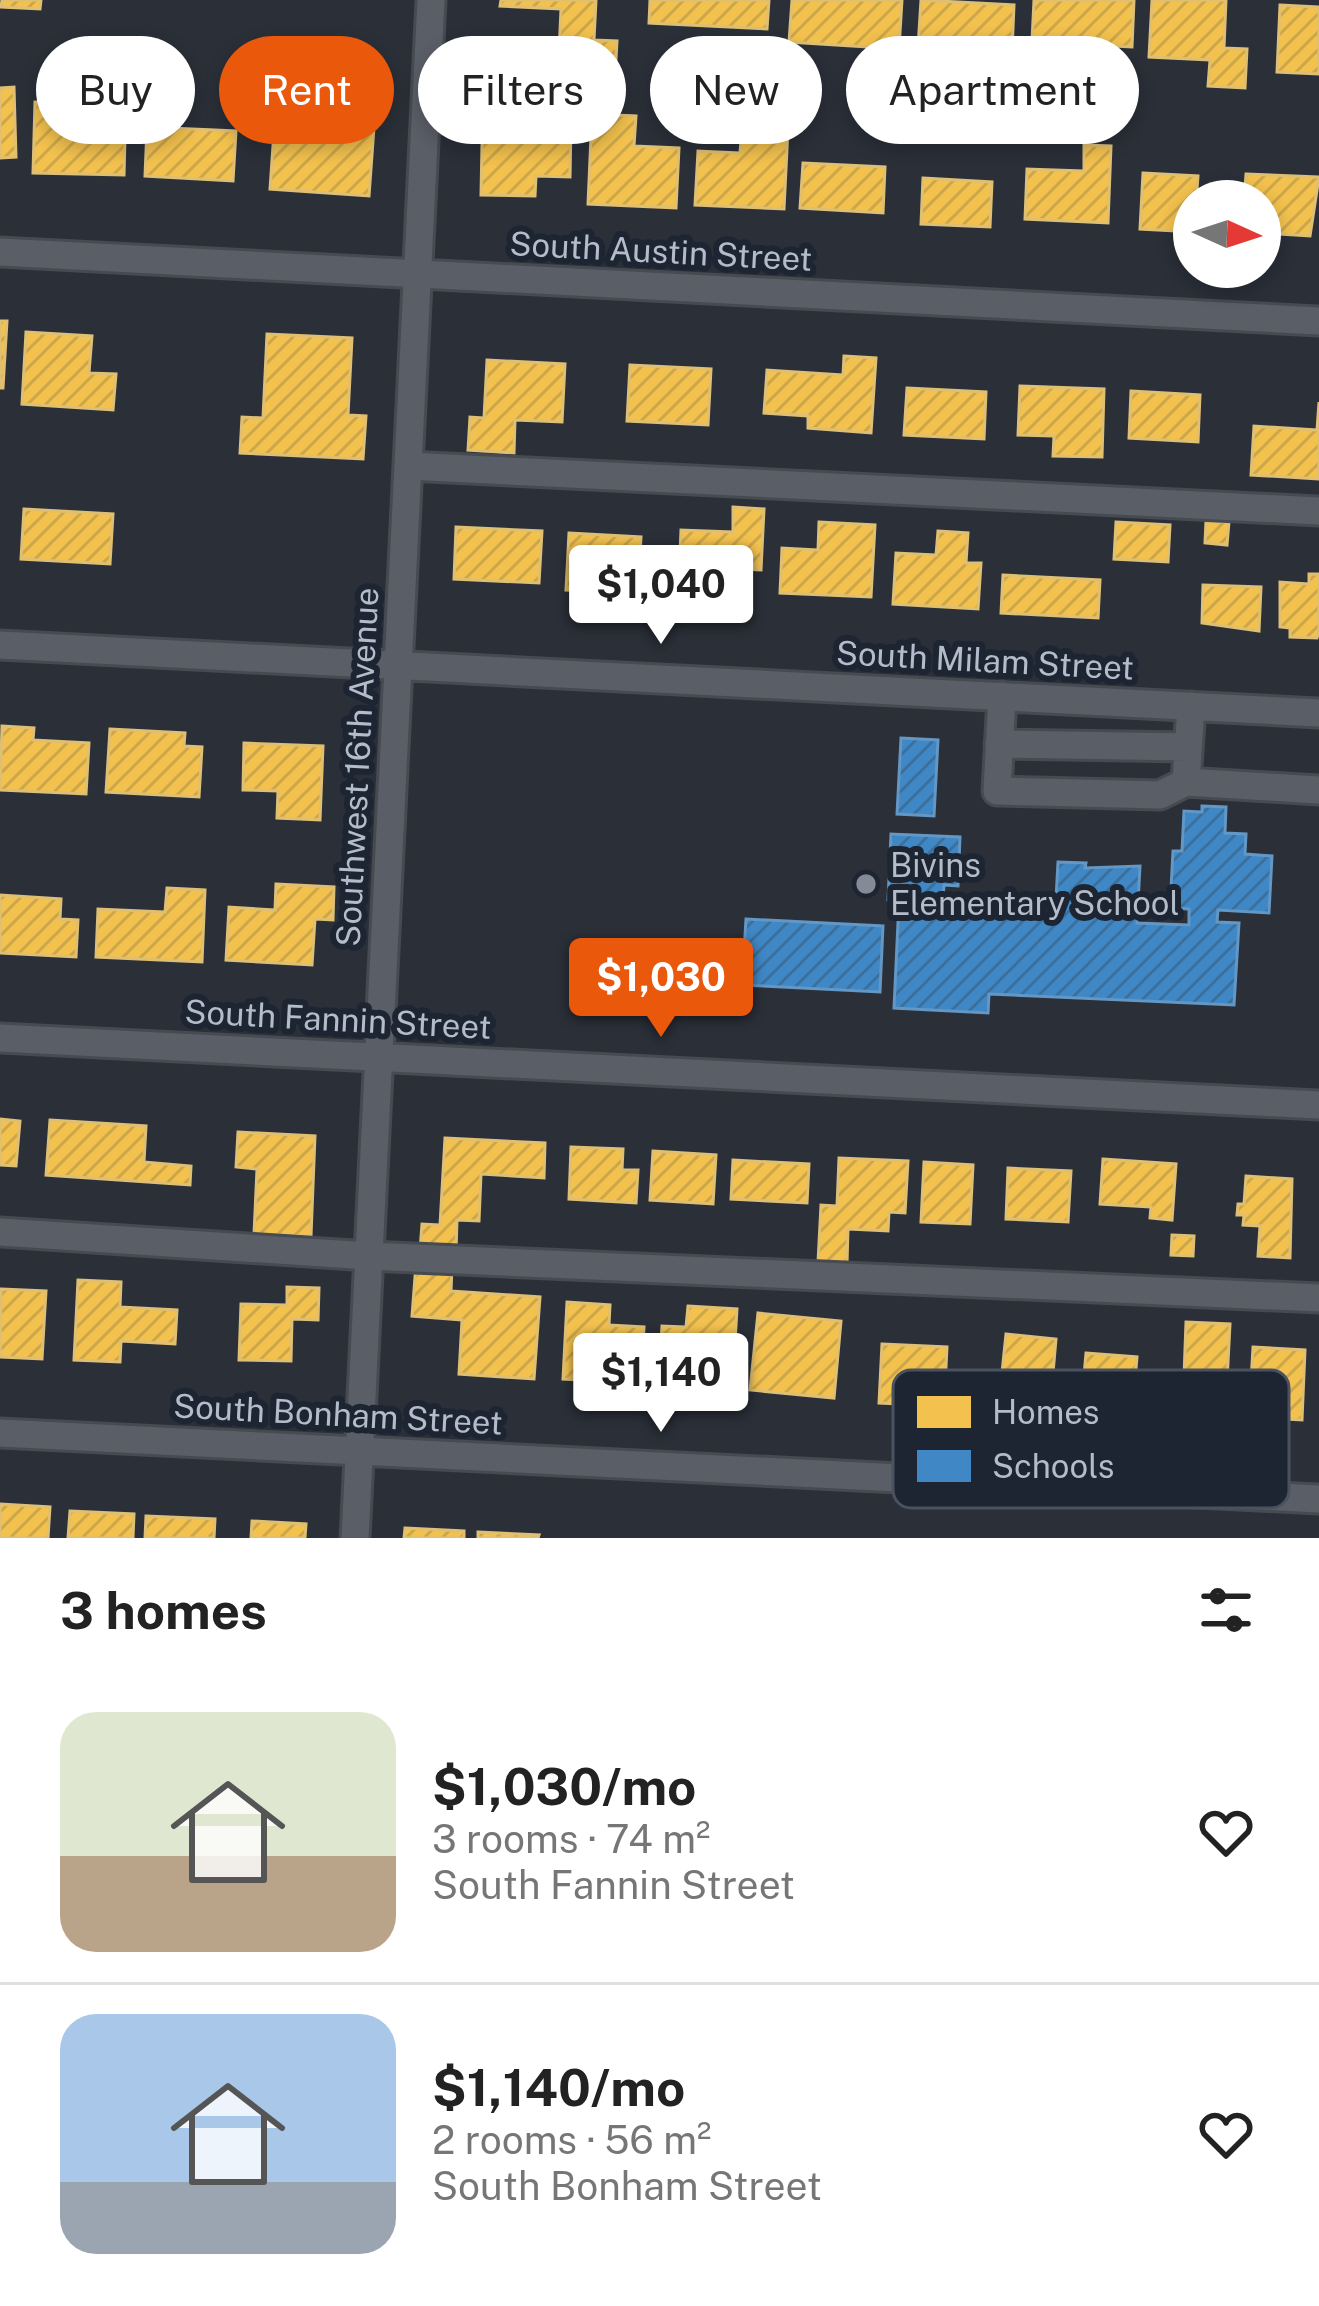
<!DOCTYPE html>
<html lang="en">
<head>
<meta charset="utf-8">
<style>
  body { margin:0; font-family:"Public Sans",sans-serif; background:#f2f2f2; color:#222; height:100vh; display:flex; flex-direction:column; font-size:45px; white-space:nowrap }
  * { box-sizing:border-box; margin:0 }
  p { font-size:39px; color:#767676 }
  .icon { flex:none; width:66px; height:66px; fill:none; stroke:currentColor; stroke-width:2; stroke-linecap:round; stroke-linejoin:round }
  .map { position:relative; height:1538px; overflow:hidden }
  .details { display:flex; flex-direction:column; background:#fff; flex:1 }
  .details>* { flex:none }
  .banner { position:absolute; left:36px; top:36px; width:1248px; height:108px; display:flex; gap:24px }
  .needle { width:78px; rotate:93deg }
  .buttons { position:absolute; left:1173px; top:180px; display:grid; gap:24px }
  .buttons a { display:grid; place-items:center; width:108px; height:108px; border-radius:50%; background:#fff; box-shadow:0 6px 18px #0003; font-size:60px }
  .price { position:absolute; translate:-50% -102px; padding:0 27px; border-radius:12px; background:#fff; color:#222; font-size:39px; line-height:78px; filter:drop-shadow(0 3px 6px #0008) }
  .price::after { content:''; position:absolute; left:50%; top:72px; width:36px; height:27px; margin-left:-18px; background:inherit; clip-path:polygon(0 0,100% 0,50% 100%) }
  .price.on { background:#ea580c; color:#fff }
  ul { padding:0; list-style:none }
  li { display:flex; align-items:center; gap:36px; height:300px; padding:0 60px }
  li+li { border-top:3px solid #e0e0e0 }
  li span { display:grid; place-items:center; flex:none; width:336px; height:240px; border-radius:36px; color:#555 }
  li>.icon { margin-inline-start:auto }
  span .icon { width:144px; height:144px; fill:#fffc; stroke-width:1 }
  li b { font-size:51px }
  h2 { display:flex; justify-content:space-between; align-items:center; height:144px; padding:0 60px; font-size:51px }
  .tag { padding:0 42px; border-radius:54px; background:#fff; box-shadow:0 6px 18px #0003; font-size:42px; line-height:108px }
  .tag.on { background:#ea580c; color:#fff }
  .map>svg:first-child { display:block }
  .homes { fill:url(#homes-hatch); stroke:#dfbf73; stroke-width:3 }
  .schools { fill:url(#schools-hatch); stroke:#6297c6; stroke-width:3 }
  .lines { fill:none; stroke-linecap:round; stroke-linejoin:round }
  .minor-casing { stroke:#464a51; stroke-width:33 }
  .minor { stroke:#5a5e66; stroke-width:27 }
  .poi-dot { fill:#848a96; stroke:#1d2533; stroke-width:4.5 }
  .labels { text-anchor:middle; stroke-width:12; stroke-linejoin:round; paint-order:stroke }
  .street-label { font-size:33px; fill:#b4bbc9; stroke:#1d2533 }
  .poi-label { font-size:33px; fill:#b4bbc9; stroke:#1d2533; text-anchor:start }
  .key { fill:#1d2533; stroke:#4a5260; stroke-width:3 }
  .key-label { font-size:33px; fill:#b4bbc9 }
</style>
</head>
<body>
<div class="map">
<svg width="1319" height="1538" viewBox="0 0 1319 1538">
  <defs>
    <pattern id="homes-hatch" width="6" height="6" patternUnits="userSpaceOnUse" patternTransform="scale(3)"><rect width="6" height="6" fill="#f2c14e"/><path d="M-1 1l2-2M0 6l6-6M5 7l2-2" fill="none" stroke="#cca64a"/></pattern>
    <pattern id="schools-hatch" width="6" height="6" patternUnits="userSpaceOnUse" patternTransform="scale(3)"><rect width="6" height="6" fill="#3f88c5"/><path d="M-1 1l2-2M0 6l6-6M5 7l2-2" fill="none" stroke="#3c709c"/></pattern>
  </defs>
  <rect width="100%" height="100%" fill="#2a2f38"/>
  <path class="homes" d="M 2,0 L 41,0 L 40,9 L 1,7 Z
    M 501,0 L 596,0 L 594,40 L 617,41 L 615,78 L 558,75 L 561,9 L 500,6 Z
    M 650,0 L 769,0 L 767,29 L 649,23 Z
    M 792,0 L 902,0 L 899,49 L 789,42 Z
    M 921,0 L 1014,5 L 1012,52 L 984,50 L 982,83 L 946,81 L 948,65 L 917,63 Z
    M 1034,0 L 1134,0 L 1132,47 L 1069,44 L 1068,63 L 1031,61 Z
    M 1152,0 L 1226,0 L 1224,48 L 1247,49 L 1245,88 L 1208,86 L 1210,60 L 1149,57 Z
    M 1280,5 L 1319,7 L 1319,74 L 1277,72 Z
    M 74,71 L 105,72 L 105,99 L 126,100 L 124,175 L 33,173 L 35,102 L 73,103 Z
    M 240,77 L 264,78 L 262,115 L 238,114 Z
    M 312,82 L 377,86 L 369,196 L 270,189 L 275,117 L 309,119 Z
    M 14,87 L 16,157 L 0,158 L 0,88 Z
    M 483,95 L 557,96 L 557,125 L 571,125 L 570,177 L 536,176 L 535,196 L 481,195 Z
    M 592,114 L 636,116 L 634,146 L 679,148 L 676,208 L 588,204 Z
    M 147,127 L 236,131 L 233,181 L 145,176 Z
    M 742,127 L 788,129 L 784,209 L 695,205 L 698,151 L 740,153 Z
    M 1084,145 L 1111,146 L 1108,223 L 1025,219 L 1027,169 L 1084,171 Z
    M 803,163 L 885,167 L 883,213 L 800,208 Z
    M 1143,173 L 1198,176 L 1194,232 L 1140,229 Z
    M 1246,174 L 1319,177 L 1310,236 L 1260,233 L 1260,201 L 1244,201 Z
    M 923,178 L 992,182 L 990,227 L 921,224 Z
    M 0,321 L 7,321 L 3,388 L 0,388 Z
    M 26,332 L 92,336 L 89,373 L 116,374 L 113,410 L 22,404 Z
    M 267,334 L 352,338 L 348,415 L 366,416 L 363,459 L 240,453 L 242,417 L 263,418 Z
    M 844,356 L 876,358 L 871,433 L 808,428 L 808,416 L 764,413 L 767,370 L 843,375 Z
    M 487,360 L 565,364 L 562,422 L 515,420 L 514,453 L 468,450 L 470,417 L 484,418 Z
    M 630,365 L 711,369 L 708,425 L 627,421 Z
    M 1020,386 L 1104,389 L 1102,457 L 1053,456 L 1054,436 L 1018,435 Z
    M 907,388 L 986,392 L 984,439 L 904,435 Z
    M 1131,391 L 1200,395 L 1198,442 L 1129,438 Z
    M 1319,402 L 1319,479 L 1251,475 L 1254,426 L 1317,430 Z
    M 733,507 L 764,509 L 761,570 L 737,569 L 735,600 L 678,598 L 681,530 L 733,532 Z
    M 24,509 L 113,514 L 110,564 L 21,559 Z
    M 1206,521 L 1229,522 L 1227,545 L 1205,543 Z
    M 819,522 L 875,525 L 871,597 L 780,593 L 782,548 L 818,550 Z
    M 1116,522 L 1170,525 L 1168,562 L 1114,559 Z
    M 456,527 L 542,531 L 539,583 L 454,579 Z
    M 938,531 L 968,533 L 966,563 L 981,563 L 978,609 L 893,604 L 896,553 L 936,555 Z
    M 569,533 L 641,537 L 638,593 L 566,590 Z
    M 1309,574 L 1319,574 L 1319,631 L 1317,638 L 1290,637 L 1290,628 L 1280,627 L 1280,582 L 1309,584 Z
    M 1003,575 L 1100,580 L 1098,618 L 1001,613 Z
    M 1203,585 L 1261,587 L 1259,631 L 1202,623 Z
    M 2,726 L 34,728 L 33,740 L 89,743 L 86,794 L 0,790 Z
    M 110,729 L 185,733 L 184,746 L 202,747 L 199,797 L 106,792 Z
    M 244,743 L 323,746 L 320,820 L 277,818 L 278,791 L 243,790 Z
    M 276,884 L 334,887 L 333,920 L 315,919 L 312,965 L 226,960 L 229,907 L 275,910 Z
    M 167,888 L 205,890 L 202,962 L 96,957 L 98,909 L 165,912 Z
    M 0,895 L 61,899 L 60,919 L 78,920 L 76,957 L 0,953 Z
    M 0,1119 L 20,1121 L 16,1166 L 0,1165 Z
    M 50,1120 L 146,1126 L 144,1162 L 191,1166 L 190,1185 L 46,1175 Z
    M 238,1132 L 315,1136 L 311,1236 L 254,1234 L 257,1169 L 236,1167 Z
    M 445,1138 L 545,1143 L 544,1178 L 481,1174 L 479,1221 L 457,1220 L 456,1252 L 420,1250 L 422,1224 L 440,1225 Z
    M 571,1147 L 623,1149 L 622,1170 L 638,1170 L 636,1203 L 569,1199 Z
    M 653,1151 L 716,1155 L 713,1204 L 650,1200 Z
    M 839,1158 L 908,1161 L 905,1213 L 889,1212 L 888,1231 L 848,1229 L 847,1263 L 818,1262 L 821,1205 L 837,1206 Z
    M 1103,1159 L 1176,1164 L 1172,1220 L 1150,1218 L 1151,1207 L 1100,1204 Z
    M 733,1160 L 809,1164 L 807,1203 L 731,1199 Z
    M 924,1162 L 973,1165 L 970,1224 L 921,1222 Z
    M 1008,1168 L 1071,1171 L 1068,1222 L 1006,1219 Z
    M 1246,1176 L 1292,1179 L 1290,1258 L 1258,1256 L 1260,1226 L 1243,1225 L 1244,1215 L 1237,1215 L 1238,1204 L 1244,1204 Z
    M 1172,1235 L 1194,1236 L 1193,1256 L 1171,1255 Z
    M 416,1264 L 452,1267 L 451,1291 L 540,1297 L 534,1379 L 459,1374 L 462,1320 L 412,1316 Z
    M 78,1280 L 121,1282 L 120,1307 L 177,1310 L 175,1344 L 121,1341 L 120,1362 L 74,1360 Z
    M 287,1287 L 319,1288 L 318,1320 L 292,1319 L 291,1361 L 239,1360 L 241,1304 L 287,1305 Z
    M 1,1289 L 46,1291 L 42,1359 L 0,1357 Z
    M 567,1302 L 610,1305 L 609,1325 L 644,1327 L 641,1383 L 563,1379 Z
    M 688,1306 L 737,1309 L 732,1392 L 658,1388 L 662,1326 L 686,1327 Z
    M 758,1313 L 841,1321 L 834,1398 L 750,1390 Z
    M 1186,1322 L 1230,1324 L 1225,1420 L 1153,1417 L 1154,1375 L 1184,1377 Z
    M 1006,1334 L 1056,1339 L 1050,1407 L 999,1402 Z
    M 882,1344 L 947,1347 L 944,1406 L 879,1403 Z
    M 1253,1347 L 1305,1350 L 1302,1420 L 1249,1417 Z
    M 1086,1353 L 1137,1357 L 1133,1404 L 1082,1399 Z
    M 0,1504 L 50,1507 L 48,1538 L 0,1538 Z
    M 70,1511 L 134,1514 L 133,1538 L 68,1538 Z
    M 146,1516 L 215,1519 L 214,1538 L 145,1538 Z
    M 252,1521 L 306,1524 L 305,1538 L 251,1538 Z
    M 405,1528 L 464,1531 L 464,1538 L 404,1538 Z
    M 478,1532 L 539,1535 L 538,1538 L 478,1538 Z"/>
  <path class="schools" d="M 901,738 L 938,740 L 934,816 L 897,814 Z
    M 1202,806 L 1226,807 L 1225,833 L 1246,834 L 1245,854 L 1272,856 L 1269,913 L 1218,910 L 1217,922 L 1239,923 L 1234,1005 L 989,994 L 988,1013 L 894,1008 L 899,901 L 888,900 L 891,834 L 960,837 L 958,886 L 944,885 L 943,898 L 994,901 L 993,914 L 1055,917 L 1058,862 L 1086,863 L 1085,868 L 1140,866 L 1137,923 L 1189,925 L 1189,909 L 1170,908 L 1173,851 L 1182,851 L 1184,811 L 1202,812 Z
    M 746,919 L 883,926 L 880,992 L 742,985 Z"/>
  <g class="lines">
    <g class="minor-casing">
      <path id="minor" d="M 0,252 L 1319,321
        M 408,466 L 1319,511
        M 0,645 L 1319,713
        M 1002,696 L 997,791 L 1160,795 L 1186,782 L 1191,706
        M 999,744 L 1188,747
        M 1186,782 L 1319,790
        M 0,1038 L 1319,1105
        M 0,1232 L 369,1256 L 1319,1298
        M 0,1433 L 1319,1499
        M 355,1538 L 431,0"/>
    </g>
    <use href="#minor" class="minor"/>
  </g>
  <circle class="poi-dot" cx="866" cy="884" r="12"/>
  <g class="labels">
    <g class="street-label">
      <text transform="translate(661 251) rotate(3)" y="12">South Austin Street</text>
      <text transform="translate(985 660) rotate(3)" y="12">South Milam Street</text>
      <text transform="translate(357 767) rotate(-87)" y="12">Southwest 16th Avenue</text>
      <text transform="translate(338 1019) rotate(3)" y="12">South Fannin Street</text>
      <text transform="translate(338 1414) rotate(3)" y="12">South Bonham Street</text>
    </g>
    <g class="poi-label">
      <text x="890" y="877">Bivins<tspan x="890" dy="38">Elementary School</tspan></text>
    </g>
  </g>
  <rect x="893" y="1370" width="396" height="138" rx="18" class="key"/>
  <rect x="917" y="1396" width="54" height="32" fill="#f2c14e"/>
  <rect x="917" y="1450" width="54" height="32" fill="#3f88c5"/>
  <g class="key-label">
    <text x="992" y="1424">Homes</text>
    <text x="992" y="1478">Schools</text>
  </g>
</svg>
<div class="buttons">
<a><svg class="needle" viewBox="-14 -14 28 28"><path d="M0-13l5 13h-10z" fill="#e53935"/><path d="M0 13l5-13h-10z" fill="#767676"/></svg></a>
</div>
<b class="price" style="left:661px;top:647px">$1,040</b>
<b class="price on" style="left:661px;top:1040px">$1,030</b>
<b class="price" style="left:661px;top:1435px">$1,140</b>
<div class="banner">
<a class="tag">Buy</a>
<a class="tag on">Rent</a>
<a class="tag">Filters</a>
<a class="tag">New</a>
<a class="tag">Apartment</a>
</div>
</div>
<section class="details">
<h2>3 homes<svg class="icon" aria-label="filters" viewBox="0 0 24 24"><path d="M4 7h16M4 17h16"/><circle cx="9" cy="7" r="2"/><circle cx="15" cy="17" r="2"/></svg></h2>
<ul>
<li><span style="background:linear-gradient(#dfe7d0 60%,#b9a48a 0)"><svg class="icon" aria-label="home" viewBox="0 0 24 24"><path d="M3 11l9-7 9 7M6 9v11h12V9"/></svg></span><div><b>$1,030/mo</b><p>3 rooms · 74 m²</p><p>South Fannin Street</p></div><svg class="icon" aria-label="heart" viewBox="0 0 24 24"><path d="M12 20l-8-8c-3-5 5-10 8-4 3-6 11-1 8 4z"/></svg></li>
<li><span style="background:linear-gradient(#a9c7e8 70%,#9aa5b1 0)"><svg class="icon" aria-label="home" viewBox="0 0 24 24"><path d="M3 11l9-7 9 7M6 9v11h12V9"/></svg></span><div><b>$1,140/mo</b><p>2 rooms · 56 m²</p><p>South Bonham Street</p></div><svg class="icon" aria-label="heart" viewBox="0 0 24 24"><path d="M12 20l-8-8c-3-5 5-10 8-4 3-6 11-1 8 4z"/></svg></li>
</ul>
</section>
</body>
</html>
